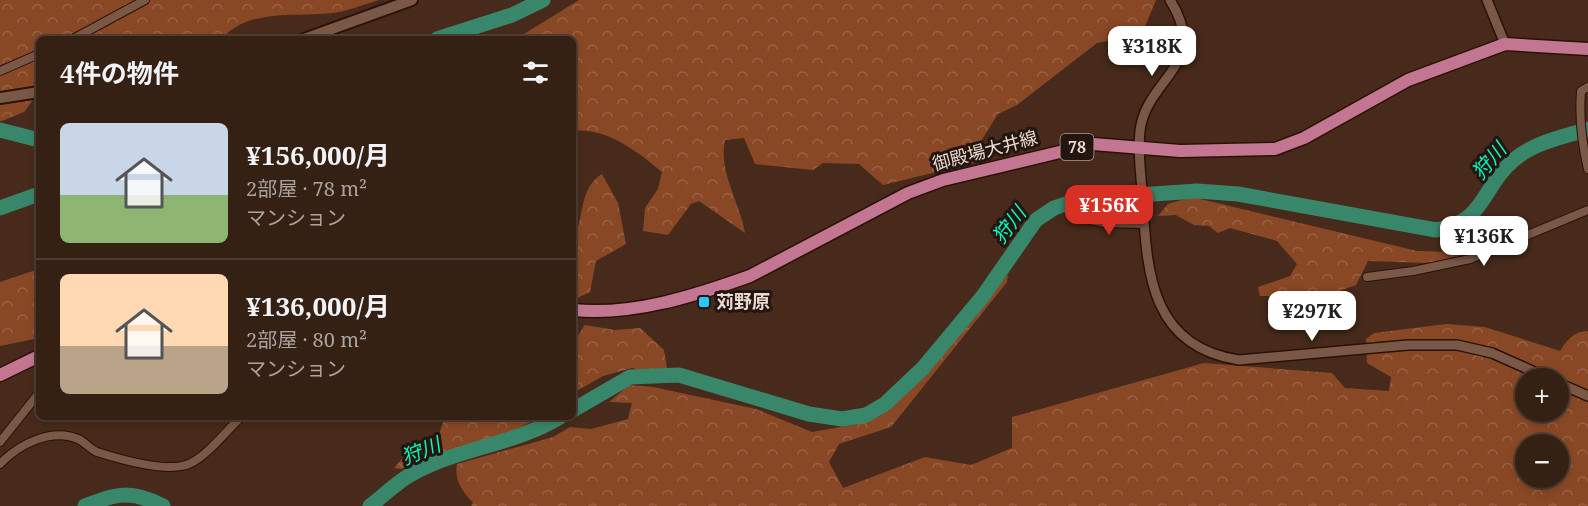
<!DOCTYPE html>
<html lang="ja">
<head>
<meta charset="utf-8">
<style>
  body { margin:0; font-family:"Noto Serif","Noto Sans JP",serif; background:#402d22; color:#f1f3f6; height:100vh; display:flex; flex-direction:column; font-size:22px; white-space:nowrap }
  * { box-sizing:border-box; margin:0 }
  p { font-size:20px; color:#aaa3a0 }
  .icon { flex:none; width:33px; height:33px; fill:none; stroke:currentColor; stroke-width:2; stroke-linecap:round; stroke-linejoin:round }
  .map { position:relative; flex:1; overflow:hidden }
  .panel { position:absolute; left:36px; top:36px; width:540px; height:384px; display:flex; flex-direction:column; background:#352014; border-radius:9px; box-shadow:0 3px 9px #0003,0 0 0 2px #4f3e34 }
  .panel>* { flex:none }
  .fabs { position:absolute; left:1515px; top:368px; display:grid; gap:12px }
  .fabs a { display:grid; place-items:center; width:54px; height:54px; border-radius:50%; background:#352014; box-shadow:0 3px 9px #0003,0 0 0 2px #4f3e34; font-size:30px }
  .price { position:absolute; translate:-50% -51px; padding:0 14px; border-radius:12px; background:#fff; color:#222; font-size:20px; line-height:39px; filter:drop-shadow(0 2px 3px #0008) }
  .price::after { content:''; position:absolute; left:50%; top:36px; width:18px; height:14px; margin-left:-9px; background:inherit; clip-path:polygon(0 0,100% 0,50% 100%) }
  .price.active { background:#d93025; color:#fff }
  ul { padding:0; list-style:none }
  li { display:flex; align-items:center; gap:18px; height:150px; padding:0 24px }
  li+li { border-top:2px solid #4f3e34 }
  li span { display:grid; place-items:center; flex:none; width:168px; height:120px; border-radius:9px; color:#555 }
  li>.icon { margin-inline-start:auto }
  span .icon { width:72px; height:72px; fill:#fffc; stroke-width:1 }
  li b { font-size:26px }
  h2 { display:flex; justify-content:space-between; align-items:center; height:72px; padding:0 24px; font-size:26px }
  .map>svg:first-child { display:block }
  .forest { fill:url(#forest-crowns); fill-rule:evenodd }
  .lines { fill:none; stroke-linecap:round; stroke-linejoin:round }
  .river { stroke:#38876b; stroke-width:15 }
  .minor-casing { stroke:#2c1104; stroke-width:10 }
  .tertiary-casing { stroke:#2c1104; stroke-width:12 }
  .secondary-casing { stroke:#2c1104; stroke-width:14 }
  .primary-casing { stroke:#2c1104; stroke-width:15 }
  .minor { stroke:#795848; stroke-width:8 }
  .tertiary { stroke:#795848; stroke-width:9 }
  .secondary { stroke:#795848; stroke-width:10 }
  .primary { stroke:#c27692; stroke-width:12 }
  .poi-dot { fill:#24c9fe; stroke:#231610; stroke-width:2 }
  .labels { text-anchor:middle; stroke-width:6; stroke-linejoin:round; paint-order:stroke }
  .shield { fill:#231610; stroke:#af9e95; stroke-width:1.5 }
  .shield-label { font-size:16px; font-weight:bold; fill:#ebd8ce }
  .street-label { font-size:18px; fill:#ebd8ce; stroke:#231610 }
  .poi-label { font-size:18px; font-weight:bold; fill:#ebd8ce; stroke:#231610; text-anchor:start }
  .water-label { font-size:20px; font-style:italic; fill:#04fbbd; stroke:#231610 }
</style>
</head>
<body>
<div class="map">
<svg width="1588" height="506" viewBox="0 0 1588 506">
  <defs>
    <pattern id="forest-crowns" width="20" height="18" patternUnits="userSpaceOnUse" patternTransform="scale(1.5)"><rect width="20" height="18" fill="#894825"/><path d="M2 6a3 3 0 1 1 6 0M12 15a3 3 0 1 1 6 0" fill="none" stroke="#9a6243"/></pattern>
  </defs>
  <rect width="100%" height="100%" fill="#472a1b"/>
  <path class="forest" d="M 0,0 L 379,0 C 364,4 349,11 333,13 C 296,17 248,8 222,39 L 39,39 L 39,92 L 24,112 L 2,121 L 0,121 Z
    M 579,0 L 1156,0 L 1144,29 L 1130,37 L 1097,43 L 1017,105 L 998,114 L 981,141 L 982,161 L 883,185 L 859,164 L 823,163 L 813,170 L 755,164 L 744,138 L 725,140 C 718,172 740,202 745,233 L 699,201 L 691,204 L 668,235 L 643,231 L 645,208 L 658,189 L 662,172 C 638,152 606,127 573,131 L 573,39 L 516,39 Z
    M 602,174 L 618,203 L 626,244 L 596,261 L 590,292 L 573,300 L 573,240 C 585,218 578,189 602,174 Z
    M 1192,197 L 1417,251 L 1453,252 L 1462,258 L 1427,263 L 1368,261 L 1356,285 L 1325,296 L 1260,296 L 1258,287 L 1290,276 L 1297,264 L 1277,241 L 1230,228 L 1218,233 L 1209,226 L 1194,225 L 1176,215 L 1158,216 L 1168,204 Z
    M 39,269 L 39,338 L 0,346 L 0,282 Z
    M 1008,274 L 1007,282 L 891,427 L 839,444 L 829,462 L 843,488 L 925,457 L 971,465 L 1012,448 L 1012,417 L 1204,363 L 1332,373 L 1345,388 L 1389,391 L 1391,377 L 1367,363 L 1366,339 L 1374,333 L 1446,324 L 1485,327 L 1560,351 C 1567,340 1574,331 1588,331 L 1588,506 L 471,506 L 473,503 C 462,491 454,480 457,464 L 553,437 L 570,427 L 591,429 L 628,419 L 632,403 L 609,402 L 629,385 L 653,387 L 756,409 L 812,432 L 858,424 L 880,416 L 921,379 L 949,348 ZM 1526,378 L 1558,378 L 1558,411 L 1526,411 ZM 1526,444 L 1558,444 L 1558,477 L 1526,477 Z
    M 585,325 L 615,330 L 640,328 L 664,350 L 667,368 L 649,372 L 632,368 L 603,376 L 573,393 L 573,338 L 576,338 Z
    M 445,417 L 540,417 L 486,445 L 432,454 L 401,469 L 394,468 L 413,446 L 439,434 Z"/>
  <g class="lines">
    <path class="river" d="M 437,39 L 512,15 L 543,0
      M 0,130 L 39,140
      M 0,208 L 39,194
      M 573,410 L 630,377 L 679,375 L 809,414 L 842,419 L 866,415 L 885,404 L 923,368 L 983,296 L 1036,220 L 1054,208 L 1080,199 L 1197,191 L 1238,194 L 1436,230 C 1487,222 1481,186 1515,159 C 1535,142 1564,137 1588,129
      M 85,506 C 116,493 132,490 163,506
      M 370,506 C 383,496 396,483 410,475 C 457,448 514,445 560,417"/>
    <g class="minor-casing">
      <path id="minor" d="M 73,39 L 145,0
        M 0,71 L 39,54
        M 1588,87 L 1581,91 C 1579,117 1582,144 1588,169
        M 1077,217 L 1104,223 L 1144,224
        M 1367,277 L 1413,271 L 1470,259 L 1588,210
        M 0,442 L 39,393
        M 0,464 C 19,444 51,428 78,439 C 85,442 90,449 97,452 C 119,459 170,474 191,463 C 209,454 226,431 241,417"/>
    </g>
    <g class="tertiary-casing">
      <path id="tertiary" d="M 1170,0 C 1211,65 1146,78 1140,131 C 1137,154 1142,180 1143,204 C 1147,277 1153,347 1239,360 L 1408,345 L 1457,345 L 1492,353 L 1548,378
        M 1487,0 L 1505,44
        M 1558,383 L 1588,396"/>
    </g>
    <g class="secondary-casing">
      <path id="secondary" d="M 304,39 L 412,0
        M 0,98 L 39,92"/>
    </g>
    <g class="primary-casing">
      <path id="primary" d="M 573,310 C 633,316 694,296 750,276 L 908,193 L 943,180 L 1093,144 L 1180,151 L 1275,149 L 1304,138 L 1408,80 L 1505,44 L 1588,49
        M 0,375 L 39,356"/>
    </g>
    <use href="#minor" class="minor"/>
    <use href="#tertiary" class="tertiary"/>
    <use href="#secondary" class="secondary"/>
    <use href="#primary" class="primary"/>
  </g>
  <rect class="poi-dot" x="698" y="296" width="12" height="12" rx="3"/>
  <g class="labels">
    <rect class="shield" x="1060.5" y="134" width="33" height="26" rx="4.5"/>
    <g class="shield-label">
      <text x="1077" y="153">78</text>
    </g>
    <g class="street-label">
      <text transform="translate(985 151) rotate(-15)" y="6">御殿場大井線</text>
    </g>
    <g class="poi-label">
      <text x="716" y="308">苅野原</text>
    </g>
    <g class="water-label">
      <text transform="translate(1489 161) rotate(-49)" y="7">狩川</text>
      <text transform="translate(1009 225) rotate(-52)" y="7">狩川</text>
      <text transform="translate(421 451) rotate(-22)" y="7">狩川</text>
    </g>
  </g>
</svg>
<div class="fabs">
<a>+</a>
<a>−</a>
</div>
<b class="price" style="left:1152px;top:77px">¥318K</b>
<b class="price active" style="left:1109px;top:236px">¥156K</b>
<b class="price" style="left:1484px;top:267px">¥136K</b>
<b class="price" style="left:1312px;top:342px">¥297K</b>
<section class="panel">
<h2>4件の物件<svg class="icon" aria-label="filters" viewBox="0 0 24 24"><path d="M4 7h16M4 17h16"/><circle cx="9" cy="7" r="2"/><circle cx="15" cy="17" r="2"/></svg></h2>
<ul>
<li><span style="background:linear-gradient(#c9d6e8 60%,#8fb573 0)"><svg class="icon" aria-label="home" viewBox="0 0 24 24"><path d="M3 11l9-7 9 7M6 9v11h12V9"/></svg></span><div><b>¥156,000/月</b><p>2部屋 · 78 m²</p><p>マンション</p></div></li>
<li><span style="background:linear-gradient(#ffd9b3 60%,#b9a48a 0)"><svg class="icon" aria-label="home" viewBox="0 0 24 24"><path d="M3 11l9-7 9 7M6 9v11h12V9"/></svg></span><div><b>¥136,000/月</b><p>2部屋 · 80 m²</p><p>マンション</p></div></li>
</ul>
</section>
</div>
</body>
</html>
